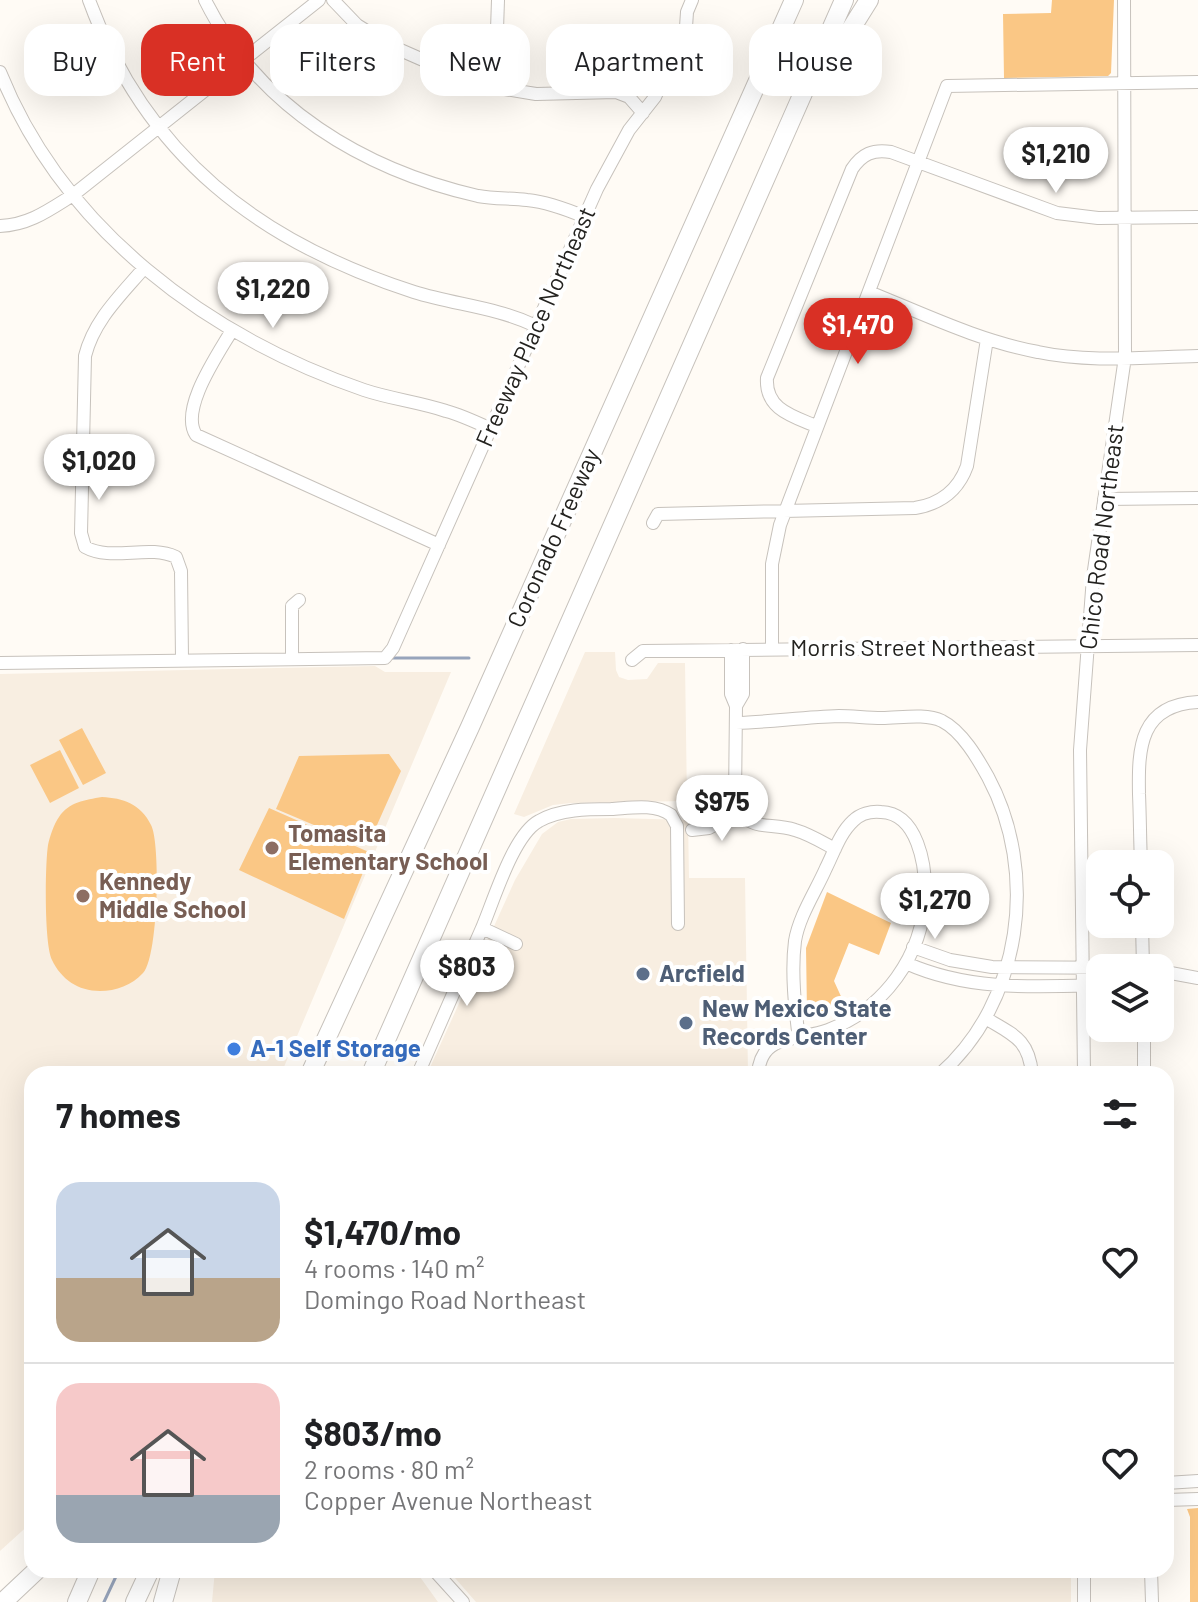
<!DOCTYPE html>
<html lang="en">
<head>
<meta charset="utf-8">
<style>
  body { margin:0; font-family:Barlow,sans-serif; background:#f6f6f6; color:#202124; height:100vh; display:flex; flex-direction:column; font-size:30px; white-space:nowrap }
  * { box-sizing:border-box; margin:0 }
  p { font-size:26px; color:#757577 }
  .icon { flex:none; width:44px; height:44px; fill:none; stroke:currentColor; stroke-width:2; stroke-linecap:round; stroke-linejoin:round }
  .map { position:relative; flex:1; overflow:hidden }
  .panel { position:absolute; left:24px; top:1066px; width:1150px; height:512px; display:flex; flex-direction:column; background:#fff; border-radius:24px; box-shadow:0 8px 32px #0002 }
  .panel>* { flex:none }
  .banner { position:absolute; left:24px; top:24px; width:1150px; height:72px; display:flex; gap:16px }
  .tools { position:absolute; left:1086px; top:850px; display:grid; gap:16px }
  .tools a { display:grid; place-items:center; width:88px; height:88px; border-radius:16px; background:#fff; box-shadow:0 8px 32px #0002; font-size:40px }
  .price { position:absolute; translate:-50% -68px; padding:0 18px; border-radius:28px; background:#fff; color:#222; font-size:26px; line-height:52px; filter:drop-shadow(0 2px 4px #0008) }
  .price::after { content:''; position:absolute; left:50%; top:48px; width:24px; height:18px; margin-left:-12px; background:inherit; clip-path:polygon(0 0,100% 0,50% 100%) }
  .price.current { background:#d93025; color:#fff }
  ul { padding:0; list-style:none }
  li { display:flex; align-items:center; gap:24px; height:200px; padding:0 32px }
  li+li { border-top:2px solid #e0e0e0 }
  li span { display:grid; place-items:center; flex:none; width:224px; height:160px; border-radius:24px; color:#555 }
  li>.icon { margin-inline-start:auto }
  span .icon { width:96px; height:96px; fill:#fffc; stroke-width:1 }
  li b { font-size:34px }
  h2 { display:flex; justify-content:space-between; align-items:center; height:96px; padding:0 32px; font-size:34px }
  .tag { padding:0 28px; border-radius:24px; background:#fff; box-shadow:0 8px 32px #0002; font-size:28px; line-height:72px }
  .tag.current { background:#d93025; color:#fff }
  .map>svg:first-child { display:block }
  .built { fill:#f8eee1 }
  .green { fill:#fac785 }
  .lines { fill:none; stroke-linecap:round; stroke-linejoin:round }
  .stream { stroke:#97a4bb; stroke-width:3 }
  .minor-casing { stroke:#c7c2bc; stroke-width:14 }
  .highway-casing { stroke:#c7c2bc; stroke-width:20 }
  .minor { stroke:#fff; stroke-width:12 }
  .highway { stroke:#fff; stroke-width:18 }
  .education-dot { fill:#8d6e63; stroke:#fff; stroke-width:3 }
  .service-dot { fill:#5c6f8a; stroke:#fff; stroke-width:3 }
  .shop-dot { fill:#3f7fe0; stroke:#fff; stroke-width:3 }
  .labels { text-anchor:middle; stroke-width:8; stroke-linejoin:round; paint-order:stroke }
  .street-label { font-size:24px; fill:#23221f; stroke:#fff }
  .education-label { font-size:24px; font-weight:bold; fill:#785e54; stroke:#fff; text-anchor:start }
  .service-label { font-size:24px; font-weight:bold; fill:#4e5e75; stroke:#fff; text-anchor:start }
  .shop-label { font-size:24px; font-weight:bold; fill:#366cbe; stroke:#fff; text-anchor:start }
</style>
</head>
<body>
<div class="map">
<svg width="1198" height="1602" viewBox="0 0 1198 1602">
  <rect width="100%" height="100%" fill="#fffbf5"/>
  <path class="built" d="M 585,652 L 615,652 L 616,670 L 619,677 L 628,680 L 647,679 L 658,663 L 685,663 L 687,801 L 571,803 L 553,805 L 524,817 L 514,814 Z
    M 375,666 L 385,672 L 451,672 L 281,1074 L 32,1074 L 32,1522 L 0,1551 L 0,674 Z
    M 615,818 L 688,820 L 689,878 L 745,878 L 748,1074 L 427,1074 L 515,880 L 542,834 L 558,822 L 571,819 Z
    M 215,1570 L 415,1570 L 438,1602 L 212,1602 Z
    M 448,1570 L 1071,1570 L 1071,1602 L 476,1602 Z"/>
  <path class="green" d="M 1052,0 L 1114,0 L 1111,73 L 1108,76 L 1004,78 L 1003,14 L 1051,13 Z
    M 82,728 L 106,773 L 83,785 L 59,740 Z
    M 60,750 L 79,788 L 50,803 L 30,765 Z
    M 389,754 L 401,771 L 369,843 L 359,844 L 276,809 L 299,756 Z
    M 102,797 C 123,798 141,804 151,825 C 161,844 158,958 143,973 C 132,985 116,991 100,991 C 78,991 61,979 52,960 C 44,944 45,865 48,845 C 50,836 54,824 59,817 C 69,802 85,800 102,797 Z
    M 269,808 L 371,853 L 344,919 L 239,870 Z
    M 827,892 L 891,923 L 879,955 L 849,943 L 834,981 L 844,1003 L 813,1019 L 807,1012 L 806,948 Z
    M 1198,1508 L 1198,1602 L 1190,1602 L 1190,1517 L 1187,1509 Z"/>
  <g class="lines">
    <path class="stream" d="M 389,658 L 469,658
      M 104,1602 L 119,1570"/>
    <g class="minor-casing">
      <path id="minor" d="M 89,0 C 146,156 259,242 414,292 C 456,305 496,307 536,326
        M 205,0 C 258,107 364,170 478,196 C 494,199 511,198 527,200 C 547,202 566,209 585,217
        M 333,0 L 357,25 L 389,45 L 480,85 L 536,94 L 616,92 L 629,97 L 643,113
        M 0,72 C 63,229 207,336 364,390 C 391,399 419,402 446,411 C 461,415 476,422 491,429
        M 495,88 L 498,0
        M 0,226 C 29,225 49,210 73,195 L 319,0
        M 144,268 C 121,295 94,320 85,356 L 81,533 L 85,547 C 112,562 148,544 176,557 L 181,571 L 182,659
        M 869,292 C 924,314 979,341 1038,352 C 1089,363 1146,357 1198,356
        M 232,330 C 219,353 179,409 196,435 L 439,545
        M 816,426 C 792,416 765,409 767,378 L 852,169 C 862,154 873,149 891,152 L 1057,213 L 1098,218 L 1198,217
        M 1104,499 L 1198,498
        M 653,523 L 658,514 L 915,508 C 940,504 958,491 967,466 L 987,339
        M 772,648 L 772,564 L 780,525 L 947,86 L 1198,82
        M 731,650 L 731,694 L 736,706 L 735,798 C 746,835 767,821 795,830 C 809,834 822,842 835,849
        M 292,658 L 292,606 L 299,600
        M 632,660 L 643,651 L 1198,645
        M 0,663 L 385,658 L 393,648 L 597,189 L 629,130 L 655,97 L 686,27 L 687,12 L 692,0
        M 736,706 L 743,694 L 743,649
        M 736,723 C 770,722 805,717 839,716 C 853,716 867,718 882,718 C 900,718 925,713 942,721 C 962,731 978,759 988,777 C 1039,872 1022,1002 940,1074
        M 692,830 L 709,828 L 739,811
        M 1141,864 C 1140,841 1140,817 1139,794 C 1138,747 1140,705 1198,702
        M 1142,924 L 1143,968
        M 482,928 C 494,900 513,835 539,821 C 560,809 588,809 611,809 C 630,808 654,803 671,815 L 677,826 L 678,924
        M 913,947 L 950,960 L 992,967 L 1146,968
        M 906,963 C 968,991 1034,987 1100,985
        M 1160,971 L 1198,978
        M 987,1019 C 1014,1035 1029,1040 1032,1074
        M 1144,1028 L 1144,1074
        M 418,1074 L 482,928 L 516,944
        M 758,1074 C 759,1061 763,1050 775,1044 C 787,1037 812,1036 828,1030 C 884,1009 923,956 925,895 C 926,866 918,813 881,812 C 871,811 860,814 853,821 C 840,833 834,852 826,868 C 816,891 799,916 795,941 C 791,972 795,1008 799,1039
        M 1084,1074 L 1080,750 L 1093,577 L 1125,357 L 1124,0
        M 1166,1483 L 1198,1481
        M 1166,1500 L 1198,1499
        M 434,1570 L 463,1602
        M 1084,1570 L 1084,1602
        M 1151,1570 L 1152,1602"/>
    </g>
    <g class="highway-casing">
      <path id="highway" d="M 819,80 L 869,0
        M 310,1074 L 470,727 L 794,0
        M 371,1074 L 844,0
        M 3,1602 L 37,1570
        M 77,1602 L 91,1570
        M 135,1602 L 150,1570
        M 163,1602 L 172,1570"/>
    </g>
    <use href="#minor" class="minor"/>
    <use href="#highway" class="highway"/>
  </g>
  <g class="education-dot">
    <circle cx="272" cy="848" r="8"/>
    <circle cx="83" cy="896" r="8"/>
  </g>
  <g class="service-dot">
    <circle cx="643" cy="974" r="8"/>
    <circle cx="686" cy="1023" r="8"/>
  </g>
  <circle class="shop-dot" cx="234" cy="1049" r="8"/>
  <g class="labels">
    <g class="street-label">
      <text transform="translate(536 327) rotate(-66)" y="8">Freeway Place Northeast</text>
      <text transform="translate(1102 537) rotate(-83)" y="8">Chico Road Northeast</text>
      <text transform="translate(554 538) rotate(-66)" y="8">Coronado Freeway</text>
      <text x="913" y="656">Morris Street Northeast</text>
    </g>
    <g class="education-label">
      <text x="288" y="842">Tomasita<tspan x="288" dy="28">Elementary School</tspan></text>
      <text x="99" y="890">Kennedy<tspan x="99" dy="28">Middle School</tspan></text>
    </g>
    <g class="service-label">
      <text x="659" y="982">Arcfield</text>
      <text x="702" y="1017">New Mexico State<tspan x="702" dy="28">Records Center</tspan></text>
    </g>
    <g class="shop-label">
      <text x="250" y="1057">A-1 Self Storage</text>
    </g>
  </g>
</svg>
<div class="tools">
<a><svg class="icon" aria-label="locate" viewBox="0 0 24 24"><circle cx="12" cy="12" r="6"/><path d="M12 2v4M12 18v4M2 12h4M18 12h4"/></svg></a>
<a><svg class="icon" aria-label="layers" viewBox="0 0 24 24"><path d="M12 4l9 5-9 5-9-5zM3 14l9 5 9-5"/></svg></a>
</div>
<b class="price" style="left:1056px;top:195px">$1,210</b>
<b class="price" style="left:273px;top:330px">$1,220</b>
<b class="price current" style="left:858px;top:366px">$1,470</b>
<b class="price" style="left:99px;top:502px">$1,020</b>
<b class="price" style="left:722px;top:843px">$975</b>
<b class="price" style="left:935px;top:941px">$1,270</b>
<b class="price" style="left:467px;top:1008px">$803</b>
<div class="banner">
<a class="tag">Buy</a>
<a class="tag current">Rent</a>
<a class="tag">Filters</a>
<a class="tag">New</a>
<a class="tag">Apartment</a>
<a class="tag">House</a>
</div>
<section class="panel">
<h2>7 homes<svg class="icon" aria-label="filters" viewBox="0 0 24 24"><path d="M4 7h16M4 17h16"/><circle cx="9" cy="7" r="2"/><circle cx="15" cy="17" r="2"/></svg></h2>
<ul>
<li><span style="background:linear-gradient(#c9d6e8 60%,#b9a48a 0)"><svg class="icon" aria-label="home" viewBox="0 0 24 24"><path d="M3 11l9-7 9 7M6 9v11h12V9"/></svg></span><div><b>$1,470/mo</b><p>4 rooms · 140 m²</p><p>Domingo Road Northeast</p></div><svg class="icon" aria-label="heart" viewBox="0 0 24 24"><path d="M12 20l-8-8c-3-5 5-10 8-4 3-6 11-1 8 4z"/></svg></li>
<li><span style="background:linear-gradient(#f6c9c9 70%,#9aa5b1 0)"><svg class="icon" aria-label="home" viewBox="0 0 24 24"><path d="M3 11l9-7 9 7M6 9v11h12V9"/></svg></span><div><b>$803/mo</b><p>2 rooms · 80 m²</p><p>Copper Avenue Northeast</p></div><svg class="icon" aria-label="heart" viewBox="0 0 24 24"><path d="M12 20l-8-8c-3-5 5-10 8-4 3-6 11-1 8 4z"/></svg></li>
</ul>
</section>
</div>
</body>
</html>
